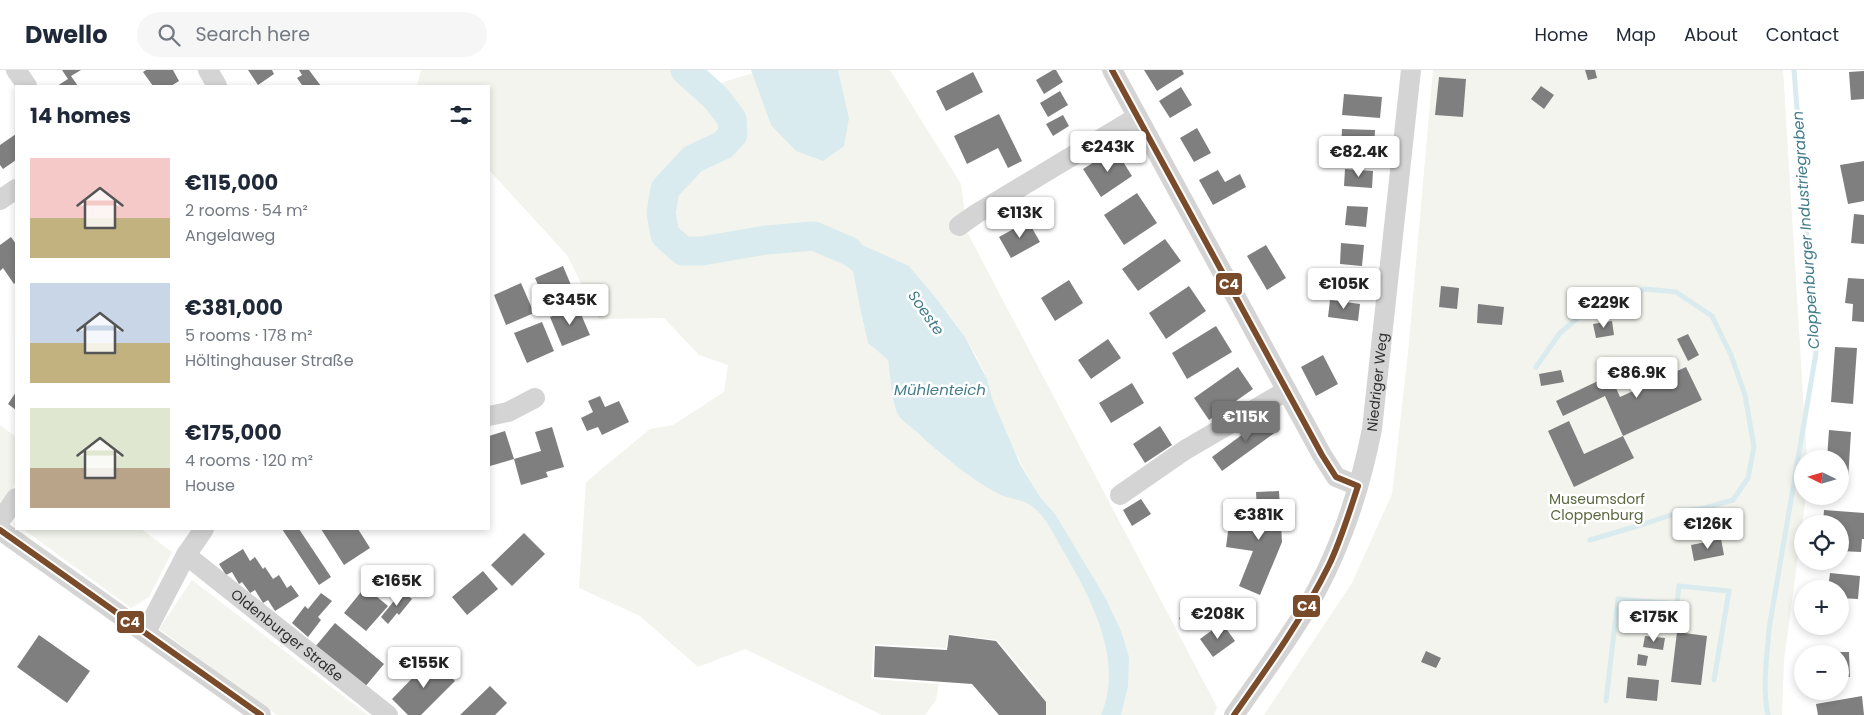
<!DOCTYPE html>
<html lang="en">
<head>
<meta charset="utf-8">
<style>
  body { margin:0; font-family:Poppins,sans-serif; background:#f6f6f7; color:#1f2937; height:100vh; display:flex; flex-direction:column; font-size:19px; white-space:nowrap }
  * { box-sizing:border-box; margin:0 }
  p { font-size:16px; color:#747a83 }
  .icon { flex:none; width:28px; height:28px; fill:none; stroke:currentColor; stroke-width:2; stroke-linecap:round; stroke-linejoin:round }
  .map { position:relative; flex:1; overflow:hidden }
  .details { position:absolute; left:15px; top:15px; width:475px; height:445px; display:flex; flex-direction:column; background:#fff; border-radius:0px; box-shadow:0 2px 8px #0003 }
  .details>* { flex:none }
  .needle { width:32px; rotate:275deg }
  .controls { position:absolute; left:1794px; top:380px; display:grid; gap:10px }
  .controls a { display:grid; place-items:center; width:55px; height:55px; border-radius:50%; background:#fff; box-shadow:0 2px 8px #0003; font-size:25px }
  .price { position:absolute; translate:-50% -42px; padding:0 11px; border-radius:5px; background:#fff; color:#222; font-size:16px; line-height:32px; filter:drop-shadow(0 1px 2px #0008) }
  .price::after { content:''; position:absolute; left:50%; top:30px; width:15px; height:11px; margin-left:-8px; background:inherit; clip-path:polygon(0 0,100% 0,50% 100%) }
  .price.selected { background:#787878; color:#fff }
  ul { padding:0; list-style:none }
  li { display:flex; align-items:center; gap:15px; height:125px; padding:0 15px }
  li span { display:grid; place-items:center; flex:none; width:140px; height:100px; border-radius:0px; color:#555 }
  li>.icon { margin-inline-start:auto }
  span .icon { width:60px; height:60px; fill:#fffc; stroke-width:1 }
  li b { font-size:21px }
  h2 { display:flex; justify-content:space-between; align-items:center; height:60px; padding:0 15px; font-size:21px }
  header { display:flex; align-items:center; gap:30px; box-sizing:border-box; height:70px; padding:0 25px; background:#fff; border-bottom:1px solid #e0e1e3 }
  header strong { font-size:24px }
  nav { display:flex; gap:28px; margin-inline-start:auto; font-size:18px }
  .search { width:350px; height:45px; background:#f6f6f7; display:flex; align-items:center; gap:12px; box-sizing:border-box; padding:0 18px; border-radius:28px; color:#747a83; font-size:19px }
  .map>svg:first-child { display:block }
  .green { fill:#f2f4ed; fill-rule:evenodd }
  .water { fill:#d9ebee }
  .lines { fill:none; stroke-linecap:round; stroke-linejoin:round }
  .stream { stroke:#d9ebee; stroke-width:5 }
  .river { stroke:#d9ebee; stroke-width:29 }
  .building { fill:#7f7f7f }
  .minor { stroke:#d4d4d4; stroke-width:20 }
  .bus-1-casing { stroke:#fff; stroke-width:10 }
  .bus-1 { stroke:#7a4b2a; stroke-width:6 }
  .labels { text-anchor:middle; stroke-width:5; stroke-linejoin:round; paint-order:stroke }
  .street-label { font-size:14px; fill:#2f2f2f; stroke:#fff }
  .park-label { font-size:14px; fill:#5a6840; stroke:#fff }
  .water-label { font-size:15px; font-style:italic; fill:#437d8b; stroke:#fff }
  .line-badge { stroke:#fff; stroke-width:2 }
  .badge-label { font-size:14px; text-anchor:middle; font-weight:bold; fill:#fff }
</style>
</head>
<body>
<header>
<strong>Dwello</strong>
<div class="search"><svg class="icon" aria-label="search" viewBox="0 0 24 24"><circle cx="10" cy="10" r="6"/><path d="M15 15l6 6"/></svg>Search here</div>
<nav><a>Home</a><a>Map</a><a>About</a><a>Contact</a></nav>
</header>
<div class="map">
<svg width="1864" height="645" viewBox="0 0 1864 645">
  <rect width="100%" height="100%" fill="#fff"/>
  <path class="green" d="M 421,0 L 699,0 L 714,15 L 753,3 L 771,55 L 849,48 L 838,0 L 890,0 L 961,114 L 967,162 L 1217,637 L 1214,645 L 1046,645 L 1046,632 L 1038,622 L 1040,621 L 997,570 L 949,564 L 946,578 L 874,574 L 871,609 L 939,614 L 936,630 L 925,645 L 882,645 L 745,579 L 698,597 L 640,546 L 579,518 L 586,412 L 650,359 L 673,355 L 724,322 L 728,295 L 699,285 L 664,248 L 599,249 L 567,185 L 489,100 L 489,16 L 417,16 ZM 909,196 C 938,231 970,266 987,309 C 990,316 990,324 993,331 C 1005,365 1022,397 1040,427 L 1002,425 L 969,405 L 937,381 L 891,316 L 888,290 L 868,273 L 860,238 L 853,201 Z
    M 1433,0 L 1783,0 L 1807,389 L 1802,389 L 1802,426 L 1806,426 L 1784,590 L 1782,645 L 1264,645 L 1352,513 L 1392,424 L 1408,283 Z
    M 0,355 L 16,367 L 16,413 L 10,422 L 0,432 Z
    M 23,459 L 141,459 L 172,482 L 149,527 L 131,538 Z
    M 192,510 L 368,645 L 277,645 L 159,559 Z"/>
  <path class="water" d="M 751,0 L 838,0 L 849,48 L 844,76 L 823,91 L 796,81 L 771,55 Z
    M 817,161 L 849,169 L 909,196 L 936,228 L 965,267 L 987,309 L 993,331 L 1020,394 L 1040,427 L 1055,444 L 1105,527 L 1121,561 L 1129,587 L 1128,616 L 1121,645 L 1101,645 C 1125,588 1089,525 1061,477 C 1053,463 1046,447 1033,437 C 1025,430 1011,429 1001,425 C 970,409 941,385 916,361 C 911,357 903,352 899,346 C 892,335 890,304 888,290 L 868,273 L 860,238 L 853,201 L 813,172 L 814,166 Z"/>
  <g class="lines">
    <path class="stream" d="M 1536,297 L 1560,263 L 1587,240 L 1619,230 L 1645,219 L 1676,222 L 1712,246 L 1731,285 L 1745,325 L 1754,377 L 1748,408 L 1733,430 L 1705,438 L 1683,441 L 1644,454 L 1590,470
      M 1606,631 L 1618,529 L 1677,534 L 1679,516 L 1729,521 L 1714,610
      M 1768,645 C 1762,617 1767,588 1769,559 L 1816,283 L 1794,0"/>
    <path class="river" d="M 685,0 L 716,28 L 732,49 L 733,64 L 723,75 L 693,89 L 665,119 L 661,143 L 665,165 L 683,181 L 702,181 L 766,170 L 814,166 L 849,181"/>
  </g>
  <path class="building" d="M 62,0 L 81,0 L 71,6 L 78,16 L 57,16 L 68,9 Z
    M 146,0 L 173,0 L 179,11 L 171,16 L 153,16 L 143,2 Z
    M 248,0 L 272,0 L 274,4 L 258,15 Z
    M 299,0 L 309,0 L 321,16 L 300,16 L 302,15 L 297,8 L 302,5 Z
    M 1053,0 L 1056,0 L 1063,12 L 1044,24 L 1036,10 Z
    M 1144,0 L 1182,0 L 1184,4 L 1157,21 Z
    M 1585,0 L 1595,0 L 1597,8 L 1588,10 Z
    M 1864,1 L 1864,29 L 1851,30 L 1849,2 Z
    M 973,2 L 983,22 L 946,41 L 936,21 Z
    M 1439,7 L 1466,9 L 1463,47 L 1435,45 Z
    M 1541,16 L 1554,25 L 1544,39 L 1531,29 Z
    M 1181,17 L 1192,35 L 1170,48 L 1159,31 Z
    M 1060,21 L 1068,35 L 1048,47 L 1040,33 Z
    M 1344,24 L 1382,27 L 1380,48 L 1342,45 Z
    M 999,44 L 1022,91 L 1008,98 L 998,78 L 967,94 L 954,66 Z
    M 1063,45 L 1069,56 L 1053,66 L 1046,54 Z
    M 1197,58 L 1211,83 L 1194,92 L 1180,68 Z
    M 1342,59 L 1375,60 L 1374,82 L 1341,80 Z
    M 16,64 L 16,90 L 3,99 L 0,95 L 0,75 Z
    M 1115,79 L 1132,106 L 1101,127 L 1083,99 Z
    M 1864,91 L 1864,131 L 1848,134 L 1840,95 Z
    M 1345,99 L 1373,101 L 1372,118 L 1344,116 Z
    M 1218,100 L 1225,112 L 1240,104 L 1246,117 L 1213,135 L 1199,110 Z
    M 1137,123 L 1157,153 L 1124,175 L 1104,145 Z
    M 1347,136 L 1368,137 L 1366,157 L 1345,155 Z
    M 1854,144 L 1864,145 L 1864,174 L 1851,173 Z
    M 1028,151 L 1040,172 L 1011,188 L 999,167 Z
    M 11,167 L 16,174 L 16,212 L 14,214 L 3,198 L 0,201 L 0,175 Z
    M 1165,169 L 1181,191 L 1138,221 L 1122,199 Z
    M 1341,173 L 1364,175 L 1362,196 L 1340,194 Z
    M 1266,175 L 1286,208 L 1267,220 L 1247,186 Z
    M 563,196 L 576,227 L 548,238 L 535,208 Z
    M 1848,208 L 1864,209 L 1864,252 L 1852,251 L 1853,234 L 1845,233 Z
    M 1069,210 L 1083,233 L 1055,251 L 1041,228 Z
    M 521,213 L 534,243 L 506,255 L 494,225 Z
    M 1189,216 L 1206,241 L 1166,269 L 1149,243 Z
    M 1441,216 L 1459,218 L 1457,239 L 1439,237 Z
    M 1330,230 L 1360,234 L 1358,251 L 1328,247 Z
    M 1478,234 L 1504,237 L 1502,255 L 1477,253 Z
    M 577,235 L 590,265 L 562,276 L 550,247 Z
    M 1612,251 L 1614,265 L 1596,268 L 1593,254 Z
    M 542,252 L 554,281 L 527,293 L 514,263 Z
    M 1216,256 L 1232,282 L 1187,309 L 1172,283 Z
    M 1688,264 L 1699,285 L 1688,291 L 1677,269 Z
    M 1108,269 L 1121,288 L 1091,309 L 1078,290 Z
    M 1835,277 L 1857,278 L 1853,334 L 1831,332 Z
    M 1323,285 L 1338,314 L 1316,326 L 1301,297 Z
    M 1238,297 L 1253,319 L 1209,350 L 1194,328 Z
    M 1686,297 L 1702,330 L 1623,366 L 1605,326 L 1563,346 L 1556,331 L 1619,301 L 1625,314 L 1616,318 L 1620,327 Z
    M 1561,300 L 1564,312 L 1541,316 L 1539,304 Z
    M 1132,313 L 1144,333 L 1111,353 L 1099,333 Z
    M 16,322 L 16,340 L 8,334 Z
    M 600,326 L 605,337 L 619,331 L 629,352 L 602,365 L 598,357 L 587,361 L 581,348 L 593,342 L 588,331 Z
    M 1270,344 L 1280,359 L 1222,401 L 1212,387 Z
    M 1569,351 L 1584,384 L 1623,366 L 1634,388 L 1574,417 L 1548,361 Z
    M 1160,356 L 1172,375 L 1145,393 L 1133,374 Z
    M 552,357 L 564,397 L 546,402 L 548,407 L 521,415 L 514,389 L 541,381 L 535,362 Z
    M 1829,360 L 1851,362 L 1848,410 L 1840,410 L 1840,389 L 1827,389 Z
    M 505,361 L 514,389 L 490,396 L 489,366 Z
    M 1279,421 L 1282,472 L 1260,525 L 1239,516 L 1253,481 L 1226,477 L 1229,454 L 1258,459 L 1256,422 Z
    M 1141,429 L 1151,444 L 1132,456 L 1123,440 Z
    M 1824,440 L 1864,443 L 1864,469 L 1862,469 L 1861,482 L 1840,481 L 1840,454 L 1823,454 Z
    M 282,459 L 299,459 L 331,507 L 319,515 Z
    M 321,459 L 358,459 L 370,478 L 344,495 Z
    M 524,463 L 545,484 L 512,516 L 491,495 Z
    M 1721,469 L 1724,485 L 1694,491 L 1691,475 Z
    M 243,479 L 250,491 L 255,487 L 263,499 L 265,497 L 273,509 L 279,505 L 287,518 L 291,515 L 299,526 L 275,541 L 268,530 L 263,533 L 255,520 L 250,523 L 242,512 L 239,514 L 232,502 L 226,505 L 219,494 Z
    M 483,501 L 498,519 L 467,545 L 452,527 Z
    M 1830,503 L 1860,506 L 1858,529 L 1840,528 L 1840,519 L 1828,519 Z
    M 365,517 L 388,536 L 366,561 L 344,543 Z
    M 402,521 L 412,529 L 399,545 L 397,543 L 388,554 L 381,547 Z
    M 321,523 L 332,531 L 318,547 L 321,550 L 308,567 L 292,553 L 305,536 L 308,539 Z
    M 1194,539 L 1202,551 L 1186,560 L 1179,548 Z
    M 335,553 L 384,594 L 364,618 L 315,577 Z
    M 1222,553 L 1235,571 L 1213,587 L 1200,569 Z
    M 1677,562 L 1707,566 L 1701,615 L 1671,612 Z
    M 39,565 L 90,601 L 67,633 L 17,597 Z
    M 949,565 L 996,571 L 1046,632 L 1046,645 L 999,645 L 972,614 L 874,607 L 875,576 L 947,580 Z
    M 1645,566 L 1665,568 L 1663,580 L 1643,577 Z
    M 1426,581 L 1441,588 L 1436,598 L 1421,592 Z
    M 1840,582 L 1849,582 L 1850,607 L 1840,607 Z
    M 1638,584 L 1648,586 L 1646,596 L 1637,595 Z
    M 432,588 L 455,611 L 421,645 L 408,645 L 392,629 Z
    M 1628,607 L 1659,610 L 1657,631 L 1626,628 Z
    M 490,616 L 507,633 L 495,645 L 460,645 Z
    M 1862,626 L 1864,645 L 1818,645 L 1816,634 Z"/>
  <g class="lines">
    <g class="minor">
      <path d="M 16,0 L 27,16"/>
      <path d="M 208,0 L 217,16"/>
      <path d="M 1112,0 L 1322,385 L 1336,407 L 1358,416"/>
      <path d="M 0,130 L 16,119"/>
      <path d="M 959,156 L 976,144 L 1137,47"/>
      <path d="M 489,346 L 508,342 L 535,328"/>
      <path d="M 1120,425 L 1185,380 L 1286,321"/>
      <path d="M 0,451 L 16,428"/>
      <path d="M 0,460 L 261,645"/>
      <path id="s1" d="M 186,485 L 388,645"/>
      <path d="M 146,562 L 186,485 L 204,459"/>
      <path id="s2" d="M 1234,645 C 1254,617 1274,589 1293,560 C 1333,500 1358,430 1372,359 L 1411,0"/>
    </g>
    <g class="bus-1-casing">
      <path id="bus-1" d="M 1112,0 L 1322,385 L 1336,407 L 1358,416
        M 0,460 L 261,645
        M 1234,645 C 1268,597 1303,548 1329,495 C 1341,470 1349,443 1358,416"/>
    </g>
    <use href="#bus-1" class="bus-1"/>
  </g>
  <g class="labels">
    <g class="street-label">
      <text dy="5" stroke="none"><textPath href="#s2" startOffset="368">Niedriger Weg</textPath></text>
      <text dy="5" stroke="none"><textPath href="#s1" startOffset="129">Oldenburger Straße</textPath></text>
    </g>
    <g class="park-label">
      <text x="1597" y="434">Museumsdorf<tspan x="1597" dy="16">Cloppenburg</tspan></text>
    </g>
    <g class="water-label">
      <text transform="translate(1806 160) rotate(-94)" y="5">Cloppenburger Industriegraben</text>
      <text transform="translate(926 243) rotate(55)" y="5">Soeste</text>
      <text x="940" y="325">Mühlenteich</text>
    </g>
  </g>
  <g class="line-badge">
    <rect x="1215" y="202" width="28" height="24" rx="5" fill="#7a4b2a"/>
    <rect x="1292" y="524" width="29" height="24" rx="5" fill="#7a4b2a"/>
    <rect x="116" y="540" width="29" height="24" rx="5" fill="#7a4b2a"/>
  </g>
  <g class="badge-label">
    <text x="1229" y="219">C4</text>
    <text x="1307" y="541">C4</text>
    <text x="130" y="557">C4</text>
  </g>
</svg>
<div class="controls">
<a><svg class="needle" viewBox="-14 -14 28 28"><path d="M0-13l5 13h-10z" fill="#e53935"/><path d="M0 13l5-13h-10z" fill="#747a83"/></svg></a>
<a><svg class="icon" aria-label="locate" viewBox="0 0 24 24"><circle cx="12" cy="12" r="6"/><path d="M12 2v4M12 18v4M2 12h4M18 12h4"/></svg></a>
<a>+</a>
<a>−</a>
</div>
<b class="price" style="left:1108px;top:103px">€243K</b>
<b class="price" style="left:1359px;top:108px">€82.4K</b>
<b class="price" style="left:1020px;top:169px">€113K</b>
<b class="price" style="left:1344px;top:240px">€105K</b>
<b class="price" style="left:570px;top:256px">€345K</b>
<b class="price" style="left:1604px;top:259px">€229K</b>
<b class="price" style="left:1637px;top:329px">€86.9K</b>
<b class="price selected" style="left:1246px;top:373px">€115K</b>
<b class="price" style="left:1259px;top:471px">€381K</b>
<b class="price" style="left:1708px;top:480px">€126K</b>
<b class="price" style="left:397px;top:537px">€165K</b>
<b class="price" style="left:1218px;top:570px">€208K</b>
<b class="price" style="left:1654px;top:573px">€175K</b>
<b class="price" style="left:424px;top:619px">€155K</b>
<section class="details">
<h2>14 homes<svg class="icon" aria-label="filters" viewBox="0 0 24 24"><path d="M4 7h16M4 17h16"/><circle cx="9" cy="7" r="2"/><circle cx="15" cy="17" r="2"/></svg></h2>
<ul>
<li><span style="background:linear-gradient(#f6c9c9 60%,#c2b280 0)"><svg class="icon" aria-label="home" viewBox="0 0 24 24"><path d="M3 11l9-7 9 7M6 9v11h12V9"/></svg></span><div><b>€115,000</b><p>2 rooms · 54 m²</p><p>Angelaweg</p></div></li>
<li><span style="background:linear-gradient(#c9d6e8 60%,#c2b280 0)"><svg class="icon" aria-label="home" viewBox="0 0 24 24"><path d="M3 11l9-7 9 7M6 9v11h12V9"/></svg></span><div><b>€381,000</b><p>5 rooms · 178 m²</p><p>Höltinghauser Straße</p></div></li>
<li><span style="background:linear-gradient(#dfe7d0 60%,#b9a48a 0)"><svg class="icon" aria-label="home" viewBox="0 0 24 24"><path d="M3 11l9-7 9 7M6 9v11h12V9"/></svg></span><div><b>€175,000</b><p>4 rooms · 120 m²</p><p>House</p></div></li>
</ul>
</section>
</div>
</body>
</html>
